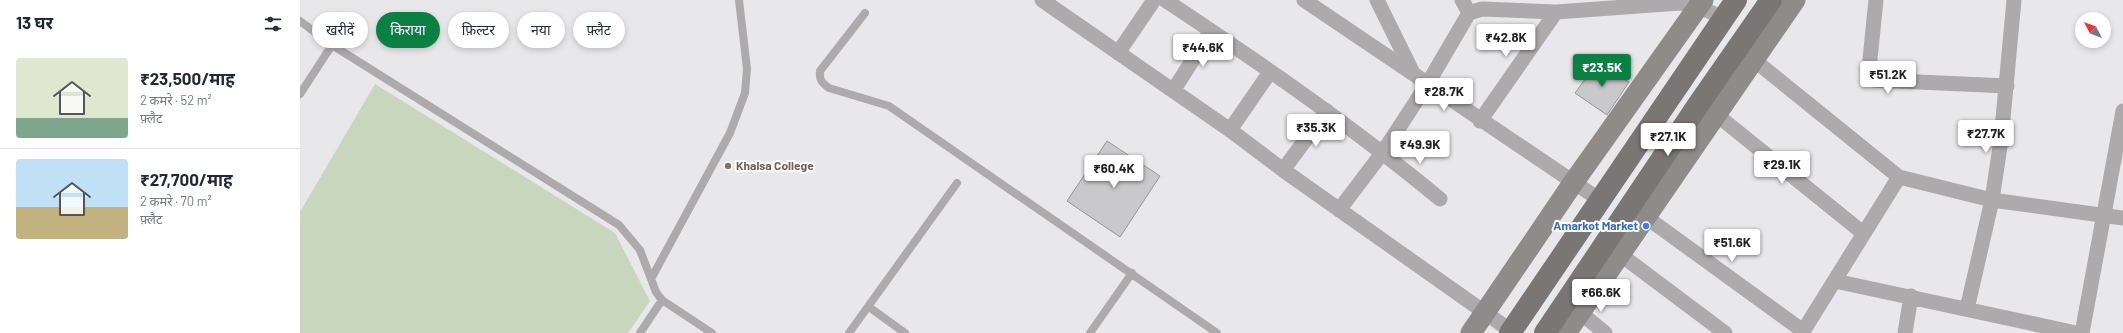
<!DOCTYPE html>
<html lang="hi">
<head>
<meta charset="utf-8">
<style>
  body { margin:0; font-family:Barlow,"Noto Sans Devanagari",sans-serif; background:#f2f2f3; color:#1f2937; height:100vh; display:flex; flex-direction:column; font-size:15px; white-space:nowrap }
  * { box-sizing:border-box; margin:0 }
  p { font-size:13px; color:#747a83 }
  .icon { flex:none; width:22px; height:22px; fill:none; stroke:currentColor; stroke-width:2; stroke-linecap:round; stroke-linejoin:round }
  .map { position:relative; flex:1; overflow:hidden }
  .panel { display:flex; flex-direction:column; background:#fff; width:300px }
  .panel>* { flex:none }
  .top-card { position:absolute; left:12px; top:12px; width:380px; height:36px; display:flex; gap:8px }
  .needle { width:26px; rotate:311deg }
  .fabs { position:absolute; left:1775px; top:12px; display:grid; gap:8px }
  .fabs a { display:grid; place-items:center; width:36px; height:36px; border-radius:50%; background:#fff; box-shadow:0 2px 6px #0003; font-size:20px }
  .price { position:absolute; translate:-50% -34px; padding:0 9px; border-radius:4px; background:#fff; color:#222; font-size:13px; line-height:26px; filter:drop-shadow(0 1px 2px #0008) }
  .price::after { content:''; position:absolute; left:50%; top:24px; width:12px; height:9px; margin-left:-6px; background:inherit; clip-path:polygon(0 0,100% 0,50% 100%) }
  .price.on { background:#0b8043; color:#fff }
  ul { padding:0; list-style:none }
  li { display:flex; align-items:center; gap:12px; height:100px; padding:0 16px }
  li+li { border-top:1px solid #e0e1e3 }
  li span { display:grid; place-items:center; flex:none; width:112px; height:80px; border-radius:4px; color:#555 }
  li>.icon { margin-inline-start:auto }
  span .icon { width:48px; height:48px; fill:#fffc; stroke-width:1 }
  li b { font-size:17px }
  h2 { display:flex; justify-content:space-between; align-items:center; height:48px; padding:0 16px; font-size:17px }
  .tag { padding:0 14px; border-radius:18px; background:#fff; box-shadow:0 2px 6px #0003; font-size:14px; line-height:36px }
  .tag.on { background:#0b8043; color:#fff }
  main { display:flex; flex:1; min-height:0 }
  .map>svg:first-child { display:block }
  .green { fill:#c7d6bc }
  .building { fill:#c9c9cc; stroke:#969699 }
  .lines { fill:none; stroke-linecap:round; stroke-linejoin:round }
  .service { stroke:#acaaaa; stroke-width:8 }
  .minor { stroke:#acaaaa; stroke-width:15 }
  .secondary { stroke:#8e8c8b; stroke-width:21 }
  .primary { stroke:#797675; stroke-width:22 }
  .education-dot { fill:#8d6e63; stroke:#fff; stroke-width:1.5 }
  .shop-dot { fill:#3f7fe0; stroke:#fff; stroke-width:1.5 }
  .labels { text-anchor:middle; stroke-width:4; stroke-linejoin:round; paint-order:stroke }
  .education-label { font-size:12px; font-weight:bold; fill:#785e54; stroke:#fff; text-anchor:start }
  .shop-label { font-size:12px; font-weight:bold; fill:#366cbe; stroke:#fff; text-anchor:end }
</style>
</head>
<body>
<main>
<section class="panel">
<h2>13 घर<svg class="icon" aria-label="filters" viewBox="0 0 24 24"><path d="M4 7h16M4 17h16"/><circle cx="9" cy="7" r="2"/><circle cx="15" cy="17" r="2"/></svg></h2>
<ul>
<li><span style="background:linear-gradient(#dfe7d0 75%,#7fa58c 0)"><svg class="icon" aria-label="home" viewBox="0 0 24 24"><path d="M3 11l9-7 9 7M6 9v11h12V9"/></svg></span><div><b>₹23,500/माह</b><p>2 कमरे · 52 m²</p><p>फ़्लैट</p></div></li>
<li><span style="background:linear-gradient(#bfe0f5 60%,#c2b280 0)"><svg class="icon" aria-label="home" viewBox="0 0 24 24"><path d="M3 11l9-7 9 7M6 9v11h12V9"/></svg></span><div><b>₹27,700/माह</b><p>2 कमरे · 70 m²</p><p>फ़्लैट</p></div></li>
</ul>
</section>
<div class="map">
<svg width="1823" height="333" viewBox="0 0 1823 333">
  <rect width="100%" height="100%" fill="#e8e8eb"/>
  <path class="green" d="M 75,84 L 315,233 L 350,301 L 328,333 L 0,333 L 0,212 Z"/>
  <path class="building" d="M 1297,63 L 1329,82 L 1307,115 L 1275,93 Z
    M 807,141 L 860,176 L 820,237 L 767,201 Z"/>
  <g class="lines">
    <path class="service" d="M 565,13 L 520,71 C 519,80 522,83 529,88 L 589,106 L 917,333
      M 0,21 L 32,45 L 319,225 L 340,250 L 356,292 L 362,300 L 412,333
      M 0,94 L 32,45
      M 351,279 L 430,133 L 445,93 L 447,69 L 439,0
      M 569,307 L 605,333
      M 340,333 L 362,300
      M 549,333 L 657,183
      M 790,333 L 832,273"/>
    <path class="minor" d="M 742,0 L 930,130 L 983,170 L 1211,331
      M 865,0 C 960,63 1053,127 1140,199
      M 1004,0 L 1300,200
      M 1077,0 L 1112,71
      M 1162,0 L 1169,13
      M 1576,0 L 1569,69 L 1574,80 L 1707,86
      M 818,53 L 854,0
      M 1454,60 L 1599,177 L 1692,200 L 1823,218
      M 873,91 L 911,31
      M 1417,115 L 1563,233
      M 1180,121 L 1256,12
      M 930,130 L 970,72
      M 983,170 L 1027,111
      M 1039,210 L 1083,152 L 1128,83 L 1169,13 L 1182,9 L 1256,12 L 1380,3 L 1399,7 L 1424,18
      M 1346,217 L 1503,331
      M 1321,255 L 1425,333
      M 1535,281 L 1776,333
      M 1667,309 L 1692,200 L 1701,140 L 1714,0
      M 1281,313 L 1305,333
      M 1502,333 L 1599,177
      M 1605,333 L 1611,296
      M 1782,333 L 1823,111"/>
    <path class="secondary" d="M 1171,333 L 1273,183 L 1403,0
      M 1266,333 L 1495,0"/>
    <path class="primary" d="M 1210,333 L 1436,0
      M 1245,333 L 1398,105 L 1471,0"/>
  </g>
  <circle class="education-dot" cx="428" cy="166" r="4"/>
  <circle class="shop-dot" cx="1346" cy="226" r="4"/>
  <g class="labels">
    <g class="education-label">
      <text x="436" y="170">Khalsa College</text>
    </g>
    <g class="shop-label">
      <text x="1338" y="230">Amarkot Market</text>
    </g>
  </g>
</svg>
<div class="fabs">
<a><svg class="needle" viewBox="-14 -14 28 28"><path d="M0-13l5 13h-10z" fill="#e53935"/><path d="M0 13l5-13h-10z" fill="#747a83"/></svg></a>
</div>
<b class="price" style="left:1206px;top:58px">₹42.8K</b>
<b class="price" style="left:903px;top:68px">₹44.6K</b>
<b class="price on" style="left:1302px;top:88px">₹23.5K</b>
<b class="price" style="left:1588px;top:95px">₹51.2K</b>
<b class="price" style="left:1144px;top:112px">₹28.7K</b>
<b class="price" style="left:1016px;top:148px">₹35.3K</b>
<b class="price" style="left:1686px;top:154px">₹27.7K</b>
<b class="price" style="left:1368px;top:157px">₹27.1K</b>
<b class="price" style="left:1120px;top:165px">₹49.9K</b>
<b class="price" style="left:1482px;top:185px">₹29.1K</b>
<b class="price" style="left:814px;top:189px">₹60.4K</b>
<b class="price" style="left:1432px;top:263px">₹51.6K</b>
<b class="price" style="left:1301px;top:313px">₹66.6K</b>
<div class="top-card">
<a class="tag">खरीदें</a>
<a class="tag on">किराया</a>
<a class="tag">फ़िल्टर</a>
<a class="tag">नया</a>
<a class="tag">फ़्लैट</a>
</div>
</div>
</main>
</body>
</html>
